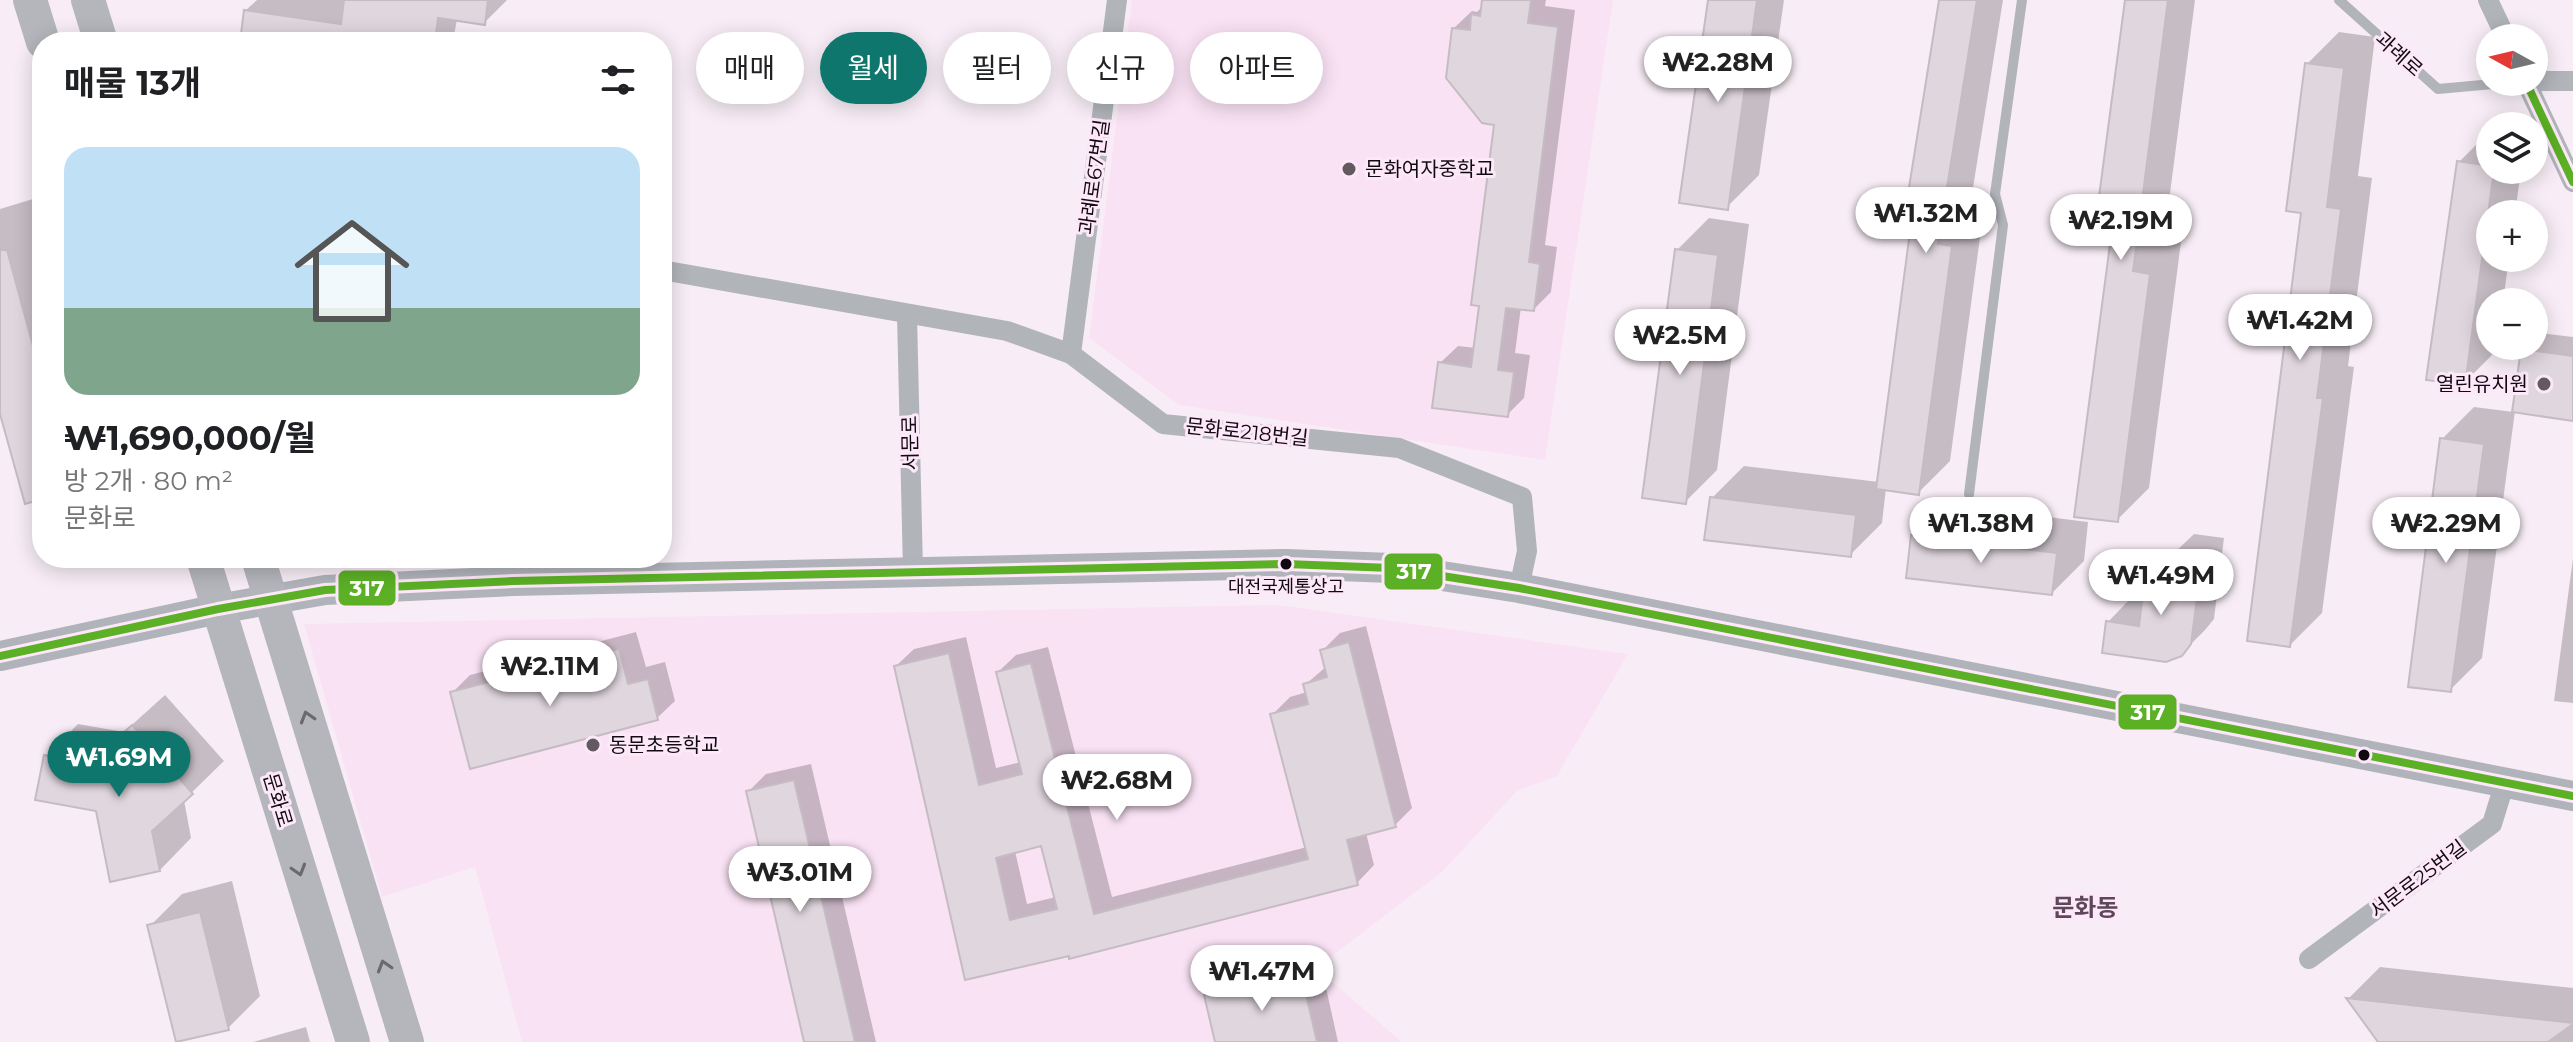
<!DOCTYPE html>
<html lang="ko">
<head>
<meta charset="utf-8">
<style>
  body { margin:0; font-family:Montserrat,"Noto Sans KR",sans-serif; background:#f6f6f6; color:#202124; height:100vh; display:flex; flex-direction:column; font-size:30px; white-space:nowrap }
  * { box-sizing:border-box; margin:0 }
  p { font-size:26px; color:#757577 }
  .icon { flex:none; width:44px; height:44px; fill:none; stroke:currentColor; stroke-width:2; stroke-linecap:round; stroke-linejoin:round }
  .map { position:relative; flex:1; overflow:hidden }
  .sheet { position:absolute; left:32px; top:32px; width:640px; height:536px; display:flex; flex-direction:column; background:#fff; border-radius:32px; box-shadow:0 4px 20px #0003 }
  .sheet>* { flex:none }
  .guide { position:absolute; left:696px; top:32px; width:760px; height:72px; display:flex; gap:16px }
  .needle { width:52px; rotate:278deg }
  .controls { position:absolute; left:2476px; top:24px; display:grid; gap:16px }
  .controls a { display:grid; place-items:center; width:72px; height:72px; border-radius:50%; background:#fff; box-shadow:0 4px 20px #0003; font-size:40px }
  .price { position:absolute; translate:-50% -68px; padding:0 18px; border-radius:28px; background:#fff; color:#222; font-size:26px; line-height:52px; filter:drop-shadow(0 2px 4px #0008) }
  .price::after { content:''; position:absolute; left:50%; top:48px; width:24px; height:18px; margin-left:-12px; background:inherit; clip-path:polygon(0 0,100% 0,50% 100%) }
  .price.active { background:#0f766e; color:#fff }
  ul { padding:0; list-style:none }
  li { display:grid; align-content:center; gap:16px; height:424px; padding:0 32px }
  li span { display:grid; place-items:center; height:248px; border-radius:24px; color:#555 }
  li>.icon { margin-inline-start:auto }
  span .icon { width:144px; height:144px; fill:#fffc; stroke-width:1 }
  li b { font-size:34px }
  h2 { display:flex; justify-content:space-between; align-items:center; height:96px; padding:0 32px; font-size:34px }
  .pill { padding:0 28px; border-radius:36px; background:#fff; box-shadow:0 4px 20px #0003; font-size:28px; line-height:72px }
  .pill.active { background:#0f766e; color:#fff }
  .map>svg:first-child { display:block }
  .built { fill:#f9e2f4 }
  .shadow { fill:#0003; fill-rule:evenodd }
  .building { fill:#e0d6de; stroke:#c5bcc3; stroke-width:2; fill-rule:evenodd }
  .lines { fill:none; stroke-linecap:round; stroke-linejoin:round }
  .lane { stroke:#b1b5ba; stroke-width:10 }
  .street { stroke:#b1b5ba; stroke-width:20 }
  .secondary { stroke:#b0b3ba; stroke-width:30 }
  .primary { stroke:#b4b6bc; stroke-width:34 }
  .bus-1-casing { stroke:#fde8f9; stroke-width:14 }
  .bus-1 { stroke:#5bb025; stroke-width:8 }
  .oneway { stroke:#6b696f }
  .poi-dot { fill:#625961; stroke:#fde8f9; stroke-width:3 }
  .bus-dot { fill:#120a11; stroke:#fde8f9; stroke-width:3 }
  .labels { text-anchor:middle; stroke-width:6; stroke-linejoin:round; paint-order:stroke }
  .bus-label { font-size:18px; fill:#120a11; stroke:#fde8f9 }
  .street-label { font-size:20px; fill:#120a11; stroke:#fde8f9 }
  .poi-label { font-size:20px; fill:#120a11; stroke:#fde8f9; text-anchor:start }
  .quarter-label { font-size:24px; font-weight:bold; fill:#5d4859; stroke:#fde8f9 }
  .line-badge { stroke:#fde8f9; stroke-width:3 }
  .badge-label { font-size:22px; text-anchor:middle; font-weight:bold; fill:#fff }
</style>
</head>
<body>
<div class="map">
<svg width="2573" height="1042" viewBox="0 0 2573 1042">
  <rect width="100%" height="100%" fill="#f8edf6"/>
  <path class="built" d="M 1132,0 L 1613,0 L 1545,460 L 1179,405 L 1089,338 Z
    M 1278,605 L 1628,654 L 1557,776 L 1517,791 L 1442,872 L 1316,968 L 1402,1042 L 522,1042 L 475,867 L 382,897 L 304,624 Z"/>
  <path class="shadow" d="M 257,0 L 507,0 L 484,23 L 457,19 L 453,42 L 242,42 L 246,10 Z
    M 1484,0 L 1546,0 L 1545,6 L 1575,10 L 1545,245 L 1557,247 L 1551,292 L 1534,309 L 1521,307 L 1515,353 L 1530,355 L 1524,398 L 1507,415 L 1440,363 L 1458,346 L 1476,348 L 1496,123 L 1454,28 L 1472,11 L 1477,12 L 1484,5 Z
    M 1710,0 L 1784,0 L 1759,175 L 1727,207 Z
    M 1941,0 L 2003,0 L 1969,213 L 1983,215 L 1950,461 L 1918,493 L 1886,488 L 1882,523 L 1850,555 L 1712,498 L 1744,466 L 1879,482 Z
    M 2127,0 L 2195,0 L 2164,240 L 2181,242 L 2149,488 L 2117,520 L 2114,227 Z
    M 2339,32 L 2375,37 L 2358,176 L 2372,178 L 2348,366 L 2354,367 L 2322,613 L 2290,645 L 2307,64 Z
    M 2490,131 L 2490,170 L 2521,170 L 2515,214 L 2490,214 L 2490,258 L 2509,258 L 2503,302 L 2490,302 L 2490,346 L 2497,346 L 2496,351 L 2464,383 L 2459,162 Z
    M 33,199 L 42,231 L 42,497 L 0,406 L 0,209 Z
    M 1709,218 L 1749,224 L 1717,470 L 1685,502 L 1677,250 Z
    M 2540,333 L 2573,337 L 2573,419 L 2515,411 L 2482,658 L 2450,690 L 2442,439 L 2474,407 L 2514,412 L 2522,350 L 2527,346 L 2534,346 L 2534,339 Z
    M 1945,504 L 2088,522 L 2084,561 L 2052,593 L 1913,536 Z
    M 2194,534 L 2224,538 L 2214,619 L 2205,630 L 2181,654 L 2108,622 L 2130,599 L 2144,601 L 2147,579 Z
    M 2573,558 L 2573,703 L 2554,701 Z
    M 1366,626 L 1412,808 L 1395,825 L 1366,833 L 1374,865 L 1357,883 L 967,977 L 896,666 L 914,649 L 966,637 L 996,768 L 1021,762 L 998,672 L 1016,655 L 1048,647 L 1112,897 L 1307,847 L 1273,714 L 1290,697 L 1307,692 L 1306,684 L 1327,666 L 1323,650 L 1340,633 ZM 1042,844 L 1056,897 L 1027,904 L 1015,851 Z
    M 636,632 L 646,667 L 665,662 L 675,701 L 657,718 L 452,693 L 470,675 Z
    M 165,695 L 224,761 L 184,800 L 191,838 L 160,870 L 46,756 L 78,724 L 124,732 Z
    M 811,764 L 876,1042 L 806,1042 L 748,792 L 766,774 Z
    M 232,881 L 260,996 L 228,1028 L 150,926 L 182,894 Z
    M 1319,956 L 1338,1042 L 1217,1042 L 1207,996 L 1224,978 Z
    M 2380,967 L 2573,988 L 2573,1042 L 2380,1042 L 2349,998 Z
    M 306,1027 L 310,1042 L 253,1042 Z"/>
  <path class="building" d="M 344,0 L 488,0 L 485,25 L 438,18 L 435,42 L 240,42 L 244,10 L 341,24 Z
    M 1482,0 L 1531,0 L 1528,23 L 1558,27 L 1529,262 L 1540,264 L 1534,311 L 1506,308 L 1498,370 L 1514,372 L 1508,417 L 1432,408 L 1438,362 L 1471,367 L 1479,306 L 1471,305 L 1494,125 L 1482,123 L 1446,78 L 1452,28 L 1470,30 L 1471,14 L 1480,16 Z
    M 1708,0 L 1757,0 L 1728,210 L 1679,203 Z
    M 1939,0 L 1977,0 L 1938,244 L 1952,246 L 1919,495 L 1876,489 L 1914,201 L 1907,200 Z
    M 2125,0 L 2168,0 L 2133,271 L 2150,274 L 2118,522 L 2074,517 L 2112,229 L 2095,227 Z
    M 2305,63 L 2344,68 L 2327,207 L 2341,209 L 2317,398 L 2323,398 L 2290,647 L 2247,641 L 2301,213 L 2286,211 Z
    M 2457,161 L 2490,166 L 2490,170 L 2494,170 L 2465,385 L 2426,380 Z
    M 1675,249 L 1718,255 L 1686,504 L 1642,498 Z
    M 0,250 L 7,250 L 42,379 L 42,499 L 25,504 L 0,414 Z
    M 2521,349 L 2573,356 L 2573,421 L 2512,412 Z
    M 2440,438 L 2484,444 L 2451,692 L 2408,687 Z
    M 1710,497 L 1856,515 L 1851,557 L 1704,540 Z
    M 1911,535 L 2057,553 L 2052,595 L 1906,578 Z
    M 2170,556 L 2202,560 L 2191,644 L 2182,656 L 2166,662 L 2102,653 L 2106,621 L 2139,626 L 2145,578 L 2166,581 Z
    M 1349,642 L 1396,827 L 1347,840 L 1358,885 L 1069,959 L 1069,956 L 965,980 L 894,666 L 949,653 L 979,785 L 1022,774 L 996,672 L 1031,663 L 1094,914 L 1308,859 L 1270,714 L 1308,704 L 1303,684 L 1327,677 L 1320,650 ZM 1041,846 L 1057,909 L 1010,920 L 996,858 Z
    M 619,649 L 628,684 L 648,679 L 658,720 L 470,769 L 450,692 Z
    M 132,725 L 193,794 L 152,831 L 160,871 L 110,882 L 96,811 L 35,800 L 44,755 L 90,763 Z
    M 794,780 L 855,1042 L 804,1042 L 746,791 Z
    M 200,912 L 229,1030 L 176,1042 L 147,925 Z
    M 1301,973 L 1317,1042 L 1215,1042 L 1204,995 Z
    M 2346,998 L 2573,1023 L 2573,1024 L 2548,1042 L 2378,1042 Z"/>
  <g class="lines">
    <path class="lane" d="M 2339,0 L 2438,89 L 2515,82
      M 1969,494 L 2003,225 L 1995,194 L 2022,0"/>
    <path class="street" d="M 2488,0 L 2506,38
      M 2534,81 L 2573,81
      M 2526,82 L 2573,182
      M 662,270 L 1007,331 L 1071,354 L 1163,424 L 1399,448 L 1522,497 L 1527,551 L 1519,588
      M 907,315 L 913,571
      M 1071,354 L 1117,0
      M 512,558 L 513,581
      M 2309,959 L 2492,824 L 2505,782"/>
    <path class="secondary" d="M 0,656 L 218,609 L 325,590 L 513,581 L 1286,564 L 1391,568 L 1519,588 L 2573,796"/>
    <path class="primary" d="M 30,0 L 43,42
      M 88,0 L 101,42
      M 203,558 L 353,1042
      M 258,558 L 407,1042"/>
    <g class="bus-1-casing">
      <path id="bus-1" d="M 2526,82 L 2573,182
        M 0,656 L 218,609 L 325,590 L 513,581 L 1286,564 L 1391,568 L 1519,588 L 2573,796"/>
    </g>
    <use href="#bus-1" class="bus-1"/>
  </g>
  <defs><path id="oneway-chevron" d="M-2-3.5L2.5 0L-2 3.5" fill="none" stroke-width="1.6" stroke-linecap="round" stroke-linejoin="round" transform="scale(2)"/></defs>
  <g class="oneway">
    <use href="#oneway-chevron" transform="translate(307 717) rotate(-107)"/>
    <use href="#oneway-chevron" transform="translate(299 870) rotate(73)"/>
    <use href="#oneway-chevron" transform="translate(384 966) rotate(-107)"/>
  </g>
  <g class="poi-dot">
    <circle cx="1349" cy="169" r="8"/>
    <circle cx="2544" cy="384" r="8"/>
    <circle cx="593" cy="745" r="8"/>
  </g>
  <g class="bus-dot">
    <circle cx="1286" cy="564" r="7"/>
    <circle cx="2364" cy="755" r="7"/>
  </g>
  <g class="labels">
    <g class="bus-label">
      <text x="1286" y="593">대전국제통상고</text>
    </g>
    <g class="street-label">
      <text transform="translate(2399 54) rotate(42)" y="7">과례로</text>
      <text transform="translate(1094 177) rotate(-82)" y="7">과례로67번길</text>
      <text transform="translate(1247 432) rotate(6)" y="7">문화로218번길</text>
      <text transform="translate(910 443) rotate(-91)" y="7">서문로</text>
      <text transform="translate(278 800) rotate(73)" y="7">문화로</text>
      <text transform="translate(2418 879) rotate(-37)" y="7">서문로25번길</text>
    </g>
    <g class="poi-label">
      <text x="1365" y="176">문화여자중학교</text>
      <text x="2528" y="391" text-anchor="end">열린유치원</text>
      <text x="609" y="752">동문초등학교</text>
    </g>
    <g class="quarter-label">
      <text x="2085" y="916">문화동</text>
    </g>
  </g>
  <g class="line-badge">
    <rect x="1383" y="552" width="61" height="39" rx="8" fill="#5bb025"/>
    <rect x="337" y="569" width="60" height="38" rx="8" fill="#5bb025"/>
    <rect x="2117" y="693" width="61" height="38" rx="8" fill="#5bb025"/>
  </g>
  <g class="badge-label">
    <text x="1414" y="579">317</text>
    <text x="367" y="596">317</text>
    <text x="2148" y="720">317</text>
  </g>
</svg>
<div class="controls">
<a><svg class="needle" viewBox="-14 -14 28 28"><path d="M0-13l5 13h-10z" fill="#e53935"/><path d="M0 13l5-13h-10z" fill="#757577"/></svg></a>
<a><svg class="icon" aria-label="layers" viewBox="0 0 24 24"><path d="M12 4l9 5-9 5-9-5zM3 14l9 5 9-5"/></svg></a>
<a>+</a>
<a>−</a>
</div>
<b class="price" style="left:1718px;top:104px">₩2.28M</b>
<b class="price" style="left:1926px;top:255px">₩1.32M</b>
<b class="price" style="left:2121px;top:262px">₩2.19M</b>
<b class="price" style="left:2300px;top:362px">₩1.42M</b>
<b class="price" style="left:1680px;top:377px">₩2.5M</b>
<b class="price" style="left:1981px;top:565px">₩1.38M</b>
<b class="price" style="left:2446px;top:565px">₩2.29M</b>
<b class="price" style="left:2161px;top:617px">₩1.49M</b>
<b class="price" style="left:550px;top:708px">₩2.11M</b>
<b class="price active" style="left:119px;top:799px">₩1.69M</b>
<b class="price" style="left:1117px;top:822px">₩2.68M</b>
<b class="price" style="left:800px;top:914px">₩3.01M</b>
<b class="price" style="left:1262px;top:1013px">₩1.47M</b>
<div class="guide">
<a class="pill">매매</a>
<a class="pill active">월세</a>
<a class="pill">필터</a>
<a class="pill">신규</a>
<a class="pill">아파트</a>
</div>
<section class="sheet">
<h2>매물 13개<svg class="icon" aria-label="filters" viewBox="0 0 24 24"><path d="M4 7h16M4 17h16"/><circle cx="9" cy="7" r="2"/><circle cx="15" cy="17" r="2"/></svg></h2>
<ul>
<li><span style="background:linear-gradient(#bfe0f5 65%,#7fa58c 0)"><svg class="icon" aria-label="home" viewBox="0 0 24 24"><path d="M3 11l9-7 9 7M6 9v11h12V9"/></svg></span><div><b>₩1,690,000/월</b><p>방 2개 · 80 m²</p><p>문화로</p></div></li>
</ul>
</section>
</div>
</body>
</html>
